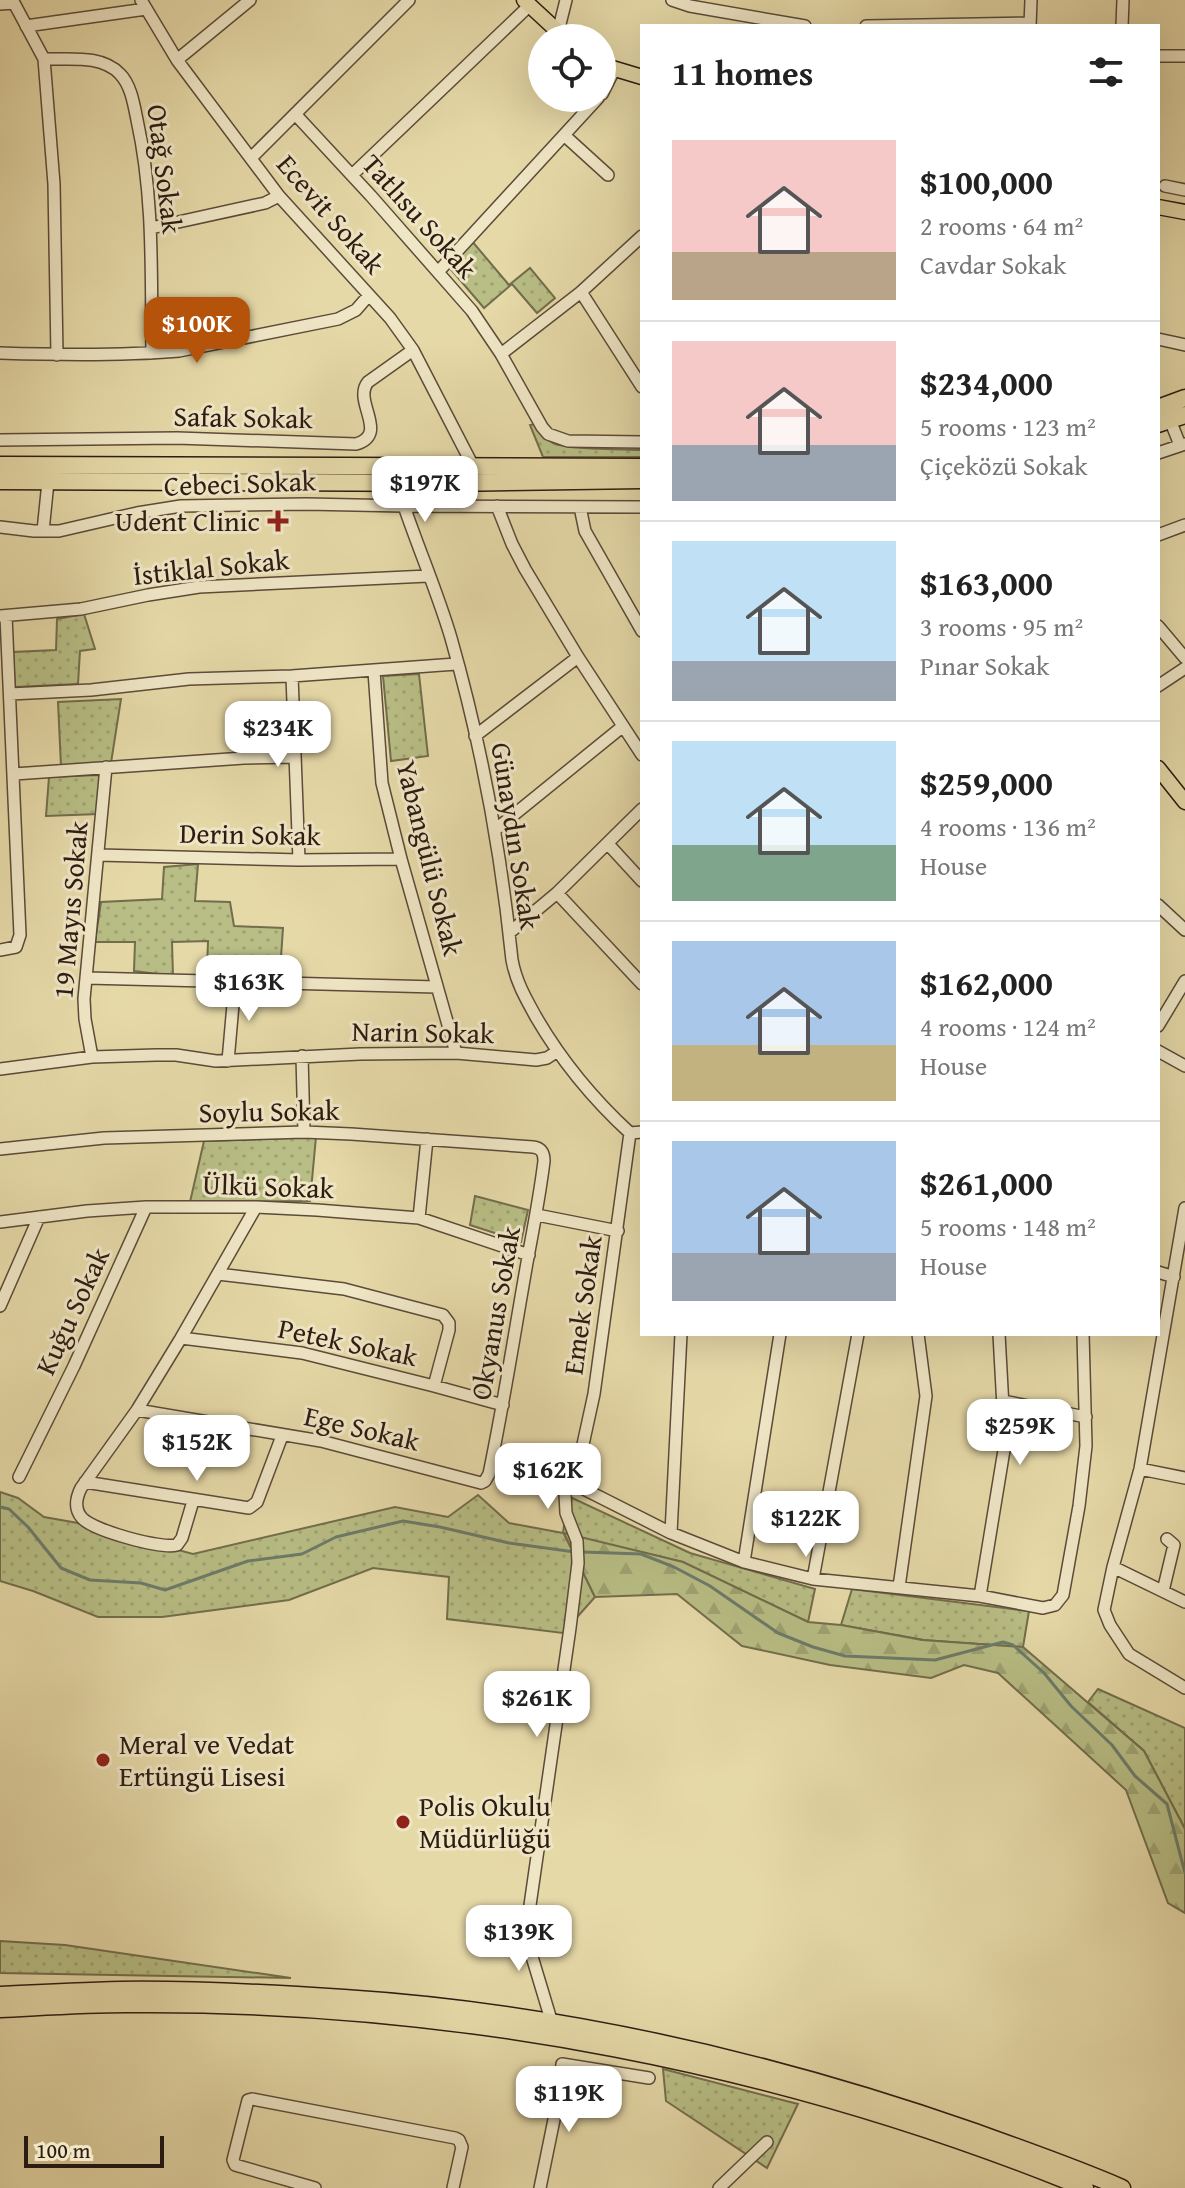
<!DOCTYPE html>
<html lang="en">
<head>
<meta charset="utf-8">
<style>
  body { margin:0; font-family:"Gentium Book Plus",serif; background:#f6f6f6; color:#222; height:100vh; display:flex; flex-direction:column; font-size:30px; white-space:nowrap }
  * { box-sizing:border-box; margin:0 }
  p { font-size:26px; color:#767676 }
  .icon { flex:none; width:44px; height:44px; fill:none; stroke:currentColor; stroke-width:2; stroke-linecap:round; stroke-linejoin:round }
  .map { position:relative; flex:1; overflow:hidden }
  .details { position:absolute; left:640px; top:24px; width:520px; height:1312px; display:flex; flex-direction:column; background:#fff; border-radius:0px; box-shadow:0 8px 32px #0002 }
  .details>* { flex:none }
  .fabs { position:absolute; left:528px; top:24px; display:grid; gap:16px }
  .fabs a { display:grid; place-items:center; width:88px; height:88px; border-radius:50%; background:#fff; box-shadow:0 8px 32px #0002; font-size:40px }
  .scale { position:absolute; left:24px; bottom:20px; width:140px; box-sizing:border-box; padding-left:8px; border:4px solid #2d1c12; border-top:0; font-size:22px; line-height:28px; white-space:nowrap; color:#2d1c12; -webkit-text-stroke:6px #efe6c6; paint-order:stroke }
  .price { position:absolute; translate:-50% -68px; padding:0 18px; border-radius:16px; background:#fff; color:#222; font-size:26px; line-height:52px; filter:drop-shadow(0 2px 4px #0008) }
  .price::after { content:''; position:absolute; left:50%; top:48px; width:24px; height:18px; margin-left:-12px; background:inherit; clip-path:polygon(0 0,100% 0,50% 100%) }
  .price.current { background:#b45309; color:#fff }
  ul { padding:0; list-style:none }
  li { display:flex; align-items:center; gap:24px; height:200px; padding:0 32px }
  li+li { border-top:2px solid #e0e0e0 }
  li span { display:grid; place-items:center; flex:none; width:224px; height:160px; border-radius:0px; color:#555 }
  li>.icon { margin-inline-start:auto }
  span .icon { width:96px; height:96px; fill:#fffc; stroke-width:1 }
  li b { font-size:34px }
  h2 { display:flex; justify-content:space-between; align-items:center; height:96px; padding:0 32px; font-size:34px }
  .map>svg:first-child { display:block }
  .grass { fill:url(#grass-dots); stroke:#726d4c; stroke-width:2 }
  .forest { fill:url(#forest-firs); stroke:#726d4c; stroke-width:2 }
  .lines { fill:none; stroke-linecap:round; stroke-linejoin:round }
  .stream { stroke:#6c7b6b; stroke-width:3 }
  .minor-casing { stroke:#5b4b38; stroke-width:14 }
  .major-casing { stroke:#2d1c12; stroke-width:17 }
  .highway-casing { stroke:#2d1c12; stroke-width:19 }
  .minor { stroke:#efe6c6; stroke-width:11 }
  .major { stroke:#e6d9a8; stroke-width:14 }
  .highway { stroke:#e6d9a8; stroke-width:16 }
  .poi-dot { fill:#8f2418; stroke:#efe6c6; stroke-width:3 }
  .labels { text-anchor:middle; stroke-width:6; stroke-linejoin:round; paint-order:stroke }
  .street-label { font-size:28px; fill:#2d1c12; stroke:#efe6c6 }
  .poi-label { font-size:28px; fill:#2d1c12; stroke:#efe6c6; text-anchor:start }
</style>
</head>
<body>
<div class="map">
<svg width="1185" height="2188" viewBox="0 0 1185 2188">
  <defs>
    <pattern id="grass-dots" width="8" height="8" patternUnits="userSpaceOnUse" patternTransform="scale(2)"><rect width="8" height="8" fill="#b8be85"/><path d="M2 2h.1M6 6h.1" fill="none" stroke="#9ea372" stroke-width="1.8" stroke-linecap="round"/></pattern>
    <pattern id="forest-firs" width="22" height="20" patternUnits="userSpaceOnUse" patternTransform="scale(2)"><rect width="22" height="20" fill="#b8be85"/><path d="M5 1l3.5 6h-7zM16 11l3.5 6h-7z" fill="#9ea372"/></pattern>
  </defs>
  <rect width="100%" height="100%" fill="#e6d9a8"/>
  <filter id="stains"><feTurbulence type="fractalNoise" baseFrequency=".0025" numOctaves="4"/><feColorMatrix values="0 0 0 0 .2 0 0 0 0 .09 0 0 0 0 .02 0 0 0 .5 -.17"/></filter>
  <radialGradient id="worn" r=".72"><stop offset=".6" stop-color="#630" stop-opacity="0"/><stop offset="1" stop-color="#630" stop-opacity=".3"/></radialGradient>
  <path class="grass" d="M 471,240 L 509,285 L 530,268 L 555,298 L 537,313 L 512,284 L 484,308 L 448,266 Z
    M 537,424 C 541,431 545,439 553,443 C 569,450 622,449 642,450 L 642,457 L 543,457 L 530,425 Z
    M 84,614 L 95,649 L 80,651 L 78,684 L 15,687 L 13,652 L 56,650 L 57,619 Z
    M 419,674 L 428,756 L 391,761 L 383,676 Z
    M 121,699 L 111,763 L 61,766 L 58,702 Z
    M 100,775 L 99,814 L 46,816 L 49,777 Z
    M 198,864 L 195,901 L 230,902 L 234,926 L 283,928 L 280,972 L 207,969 L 208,941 L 172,942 L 173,976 L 134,971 L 135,942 L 95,942 L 101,902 L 162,899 L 164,867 Z
    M 316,1137 L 310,1201 L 190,1202 L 204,1141 Z
    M 475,1196 L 528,1210 L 521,1242 L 514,1243 L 502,1239 L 501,1235 L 470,1225 Z
    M 0,1492 L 18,1498 L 44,1517 L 78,1523 L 193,1554 L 395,1507 L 448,1517 L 478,1495 L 509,1523 L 563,1533 L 568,1496 L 690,1553 L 815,1589 L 808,1622 L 683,1562 L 564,1534 L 595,1597 L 563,1633 L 447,1619 L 449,1577 L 373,1568 L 289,1600 L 162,1617 L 98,1617 L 33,1591 L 0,1581 Z
    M 852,1589 L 1029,1611 L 1023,1647 L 924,1640 L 841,1625 Z
    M 1098,1689 L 1185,1728 L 1185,1829 L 1144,1751 L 1088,1702 Z
    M 0,1941 L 65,1945 L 291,1978 L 0,1973 Z
    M 663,2069 L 798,2104 L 767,2168 L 666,2101 Z"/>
  <path class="forest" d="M 564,1533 L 683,1562 L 808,1622 L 841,1625 L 922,1640 L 1023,1647 L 1144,1751 L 1185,1829 L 1185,1913 L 1168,1903 L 1126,1790 L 998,1673 L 964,1665 L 931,1678 L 830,1665 L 742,1646 L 677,1594 L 595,1597 Z"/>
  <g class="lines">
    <path class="stream" d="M 0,1507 L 9,1509 L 28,1527 L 61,1568 L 90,1580 L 141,1583 L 165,1590 L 248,1561 L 302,1554 L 336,1537 L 403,1521 L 440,1527 L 509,1543 L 575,1552
      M 583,1552 L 641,1554 L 674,1567 L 710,1586 L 778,1633 L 813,1647 L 845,1656 L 935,1660 L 1003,1642 L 1013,1645 L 1044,1673 L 1071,1706 L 1112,1745 L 1135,1776 L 1167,1804 L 1185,1873"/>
    <g class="minor-casing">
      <path id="minor" d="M 141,0 L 177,60 L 279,196 L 390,318 L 413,350 L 473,466
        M 672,0 L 690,6 L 805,26
        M 0,4 L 14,3 L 44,59 L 54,184 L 57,355
        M 26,26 L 146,9
        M 866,26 L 1030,23
        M 1030,26 L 1031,0
        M 1122,26 L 1123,0
        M 558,32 L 566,0
        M 1158,56 L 1185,56
        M 44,59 C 68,60 101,54 120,74 C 131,85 134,105 137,120 C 154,196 151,275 152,353
        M 177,60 L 250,0
        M 602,94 L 614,70
        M 296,115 L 371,196 L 472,311 L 501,354 L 542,427 L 548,434 L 568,441 L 642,442
        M 564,135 L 608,175
        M 252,157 L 409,0
        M 352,175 L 530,5
        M 1165,186 L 1185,190
        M 151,228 L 265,203 L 279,196
        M 438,272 L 598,98
        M 581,292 L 642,387
        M 1158,339 L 1185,345
        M 0,353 C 60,355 120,356 179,351 L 338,319 L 356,310 L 369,295
        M 501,354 L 581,292 L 642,236
        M 1170,420 L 1180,445
        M 0,440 L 177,438 L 356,444 C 390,434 352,401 368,382 L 413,350
        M 1158,453 L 1185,444
        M 404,506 C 419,550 438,594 451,638 C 481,743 501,852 512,960 C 516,982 526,999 536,1017 C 561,1060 593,1099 630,1133
        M 497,506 L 512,544 L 525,569 L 578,657 L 642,755
        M 580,507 L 585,531 L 642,631
        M 0,527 L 34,531 L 59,531 L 137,513 L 181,506 L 306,504 L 404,506 L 642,507
        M 43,531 L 48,482
        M 1158,535 L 1185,525
        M 0,616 L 81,609 L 148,595 L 199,587 L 428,576
        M 1158,626 L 1185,658
        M 374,671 L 382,783 L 401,859 L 456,1053
        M 292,676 L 299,860
        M 1158,686 L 1185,668
        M 10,694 L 91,690 L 189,679 L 292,676 L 456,664
        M 475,736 L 578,657
        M 14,774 L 244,758 L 295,757
        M 495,830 L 622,727
        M 608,844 L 642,881
        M 99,855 L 299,860 L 401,859
        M 557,893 L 642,984
        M 1158,905 L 1185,930
        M 509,933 L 557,893 L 642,809
        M 0,950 L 16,947 L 20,935 L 6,616
        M 87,978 L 437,987
        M 1158,1026 L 1185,981
        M 1158,1051 L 1185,1066
        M 302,1056 L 304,1132
        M 92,1057 L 85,1019 L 84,999 L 106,767
        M 228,1061 L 235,982
        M 0,1069 L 92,1057 L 156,1055 L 176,1055 L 216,1061 L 360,1054 L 456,1053 L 536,1060 L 547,1058 L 556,1052
        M 630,1133 L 642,1132
        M 0,1149 L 104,1138 L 304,1132 L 351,1134 L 533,1147 C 541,1148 544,1152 544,1161 C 540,1194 534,1225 528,1257 C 515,1330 504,1402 489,1474 L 485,1481 L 481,1483 L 321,1441 L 137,1410
        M 1185,1208 L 1140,1469 L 1113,1567 L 1104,1610 L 1110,1625 L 1129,1654 L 1185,1688
        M 537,1215 L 618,1231
        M 419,1218 L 427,1139
        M 0,1222 L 87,1211 L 146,1207 L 256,1207 L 317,1210 L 419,1218 L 529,1255
        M 1158,1272 L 1174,1277
        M 218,1274 L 344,1289 L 443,1315 L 449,1323 L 449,1330 L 434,1386
        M 0,1306 L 39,1217
        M 181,1338 L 302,1353 L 434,1386 L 503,1405
        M 1003,1401 L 1086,1417
        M 1140,1469 L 1185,1478
        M 19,1477 L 74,1366 L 146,1207
        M 85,1482 L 249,1508 L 257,1502 L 282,1436
        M 570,1482 L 671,1533 L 744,1562 L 813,1579 L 980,1596 L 1043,1608 L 1055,1605 L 1063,1595 L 1079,1506 L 1086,1446 L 1083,1334
        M 193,1501 L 182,1538 L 177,1545 C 161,1549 94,1531 82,1518 C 74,1509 76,1498 81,1488 L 137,1410 L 181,1338 L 256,1207
        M 671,1533 L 681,1334
        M 744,1562 L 780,1334
        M 1113,1567 L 1185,1602
        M 813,1579 L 858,1334
        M 899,1587 L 926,1396 L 918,1334
        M 1163,1591 L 1174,1545 L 1167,1539
        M 980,1596 L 1005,1444 L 999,1334
        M 552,2023 L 530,1950 L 526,1944 L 528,1919 L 570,1628 L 578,1563 L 577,1541 L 566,1513 L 565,1494 L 582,1449 L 594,1394 L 630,1133
        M 315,2188 L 235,2165 L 233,2160 L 248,2100 L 252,2099 L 455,2138 L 459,2140 L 462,2147 L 453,2188
        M 540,2188 L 558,2100 L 562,2064 L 649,2078
        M 719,2188 L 767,2142"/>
    </g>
    <g class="major-casing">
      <path id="major" d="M 524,0 L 565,38
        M 602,65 L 642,77
        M 1158,207 L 1185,212
        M 1158,768 L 1185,802"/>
    </g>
    <g class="highway-casing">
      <path id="highway" d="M 1158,408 L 1185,398
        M 1158,424 L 1185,415
        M 0,465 L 642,467
        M 0,481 L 452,483 L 642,480
        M 0,1995 C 40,1993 81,1991 121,1990 C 195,1989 270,1993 344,1998 C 559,2012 772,2061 975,2132 C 1024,2150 1074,2167 1122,2188
        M 0,2009 C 42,2007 85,2004 127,2004 C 454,2001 782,2064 1085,2188"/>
    </g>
    <use href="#minor" class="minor"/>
    <use href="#major" class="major"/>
    <use href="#highway" class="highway"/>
  </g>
  <g class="poi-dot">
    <path d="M274 509h8v8h8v8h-8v8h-8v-8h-8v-8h8z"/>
    <circle cx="103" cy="1760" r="8"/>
    <circle cx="403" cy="1822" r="8"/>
  </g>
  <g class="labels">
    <g class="street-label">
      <text transform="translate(165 169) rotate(83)" y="10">Otağ Sokak</text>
      <text transform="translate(331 214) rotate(49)" y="10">Ecevit Sokak</text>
      <text transform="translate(420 216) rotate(48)" y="10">Tatlısu Sokak</text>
      <text transform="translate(243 417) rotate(1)" y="10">Safak Sokak</text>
      <text transform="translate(240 483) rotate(-2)" y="10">Cebeci Sokak</text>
      <text transform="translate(211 567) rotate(-6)" y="10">İstiklal Sokak</text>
      <text transform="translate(250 834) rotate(1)" y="10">Derin Sokak</text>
      <text transform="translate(516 836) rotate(81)" y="10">Günaydın Sokak</text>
      <text transform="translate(430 858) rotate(76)" y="10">Yabangülü Sokak</text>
      <text transform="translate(70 910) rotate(-85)" y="10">19 Mayıs Sokak</text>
      <text transform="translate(423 1032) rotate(1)" y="10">Narin Sokak</text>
      <text transform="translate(269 1111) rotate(-1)" y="10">Soylu Sokak</text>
      <text transform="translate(268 1186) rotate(2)" y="10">Ülkü Sokak</text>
      <text transform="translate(582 1305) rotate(-82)" y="10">Emek Sokak</text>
      <text transform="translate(72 1311) rotate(-65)" y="10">Kuğu Sokak</text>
      <text transform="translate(495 1313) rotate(-80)" y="10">Okyanus Sokak</text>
      <text transform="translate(348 1342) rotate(12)" y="10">Petek Sokak</text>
      <text transform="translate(362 1428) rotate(13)" y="10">Ege Sokak</text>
    </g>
    <g class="poi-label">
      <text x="260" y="531" text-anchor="end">Udent Clinic</text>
      <text x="119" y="1754">Meral ve Vedat<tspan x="119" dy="32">Ertüngü Lisesi</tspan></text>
      <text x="419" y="1816">Polis Okulu<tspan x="419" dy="32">Müdürlüğü</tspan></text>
    </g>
  </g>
  <rect width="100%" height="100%" filter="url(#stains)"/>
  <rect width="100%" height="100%" fill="url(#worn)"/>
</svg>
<div class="fabs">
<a><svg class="icon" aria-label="locate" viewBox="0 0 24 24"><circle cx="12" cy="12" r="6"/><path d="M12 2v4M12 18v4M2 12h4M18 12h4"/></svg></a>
</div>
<div class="scale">100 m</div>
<b class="price current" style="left:197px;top:365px">$100K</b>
<b class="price" style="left:425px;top:524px">$197K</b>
<b class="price" style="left:278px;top:769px">$234K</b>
<b class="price" style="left:249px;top:1023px">$163K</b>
<b class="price" style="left:1020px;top:1467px">$259K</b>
<b class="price" style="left:197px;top:1483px">$152K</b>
<b class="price" style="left:548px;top:1511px">$162K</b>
<b class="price" style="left:806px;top:1559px">$122K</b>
<b class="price" style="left:537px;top:1739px">$261K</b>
<b class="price" style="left:519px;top:1973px">$139K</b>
<b class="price" style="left:569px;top:2134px">$119K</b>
<section class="details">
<h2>11 homes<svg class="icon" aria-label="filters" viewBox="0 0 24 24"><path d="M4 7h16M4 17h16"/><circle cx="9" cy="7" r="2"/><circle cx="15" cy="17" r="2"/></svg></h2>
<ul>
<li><span style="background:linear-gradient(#f6c9c9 70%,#b9a48a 0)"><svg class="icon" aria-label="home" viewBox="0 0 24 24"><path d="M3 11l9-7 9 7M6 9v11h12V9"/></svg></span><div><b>$100,000</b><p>2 rooms · 64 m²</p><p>Cavdar Sokak</p></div></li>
<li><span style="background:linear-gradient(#f6c9c9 65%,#9aa5b1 0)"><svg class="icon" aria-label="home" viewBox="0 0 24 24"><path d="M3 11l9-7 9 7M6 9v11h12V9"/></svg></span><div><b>$234,000</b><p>5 rooms · 123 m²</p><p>Çiçeközü Sokak</p></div></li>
<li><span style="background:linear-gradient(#bfe0f5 75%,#9aa5b1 0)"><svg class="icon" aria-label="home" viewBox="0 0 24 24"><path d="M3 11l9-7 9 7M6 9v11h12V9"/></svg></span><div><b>$163,000</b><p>3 rooms · 95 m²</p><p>Pınar Sokak</p></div></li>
<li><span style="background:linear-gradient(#bfe0f5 65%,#7fa58c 0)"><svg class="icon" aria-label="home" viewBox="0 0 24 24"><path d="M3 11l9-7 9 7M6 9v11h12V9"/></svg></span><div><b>$259,000</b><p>4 rooms · 136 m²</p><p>House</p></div></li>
<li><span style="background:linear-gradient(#a9c7e8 65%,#c2b280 0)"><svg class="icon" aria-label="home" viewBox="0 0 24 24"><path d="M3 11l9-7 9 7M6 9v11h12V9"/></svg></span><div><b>$162,000</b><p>4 rooms · 124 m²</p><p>House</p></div></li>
<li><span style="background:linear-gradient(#a9c7e8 70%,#9aa5b1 0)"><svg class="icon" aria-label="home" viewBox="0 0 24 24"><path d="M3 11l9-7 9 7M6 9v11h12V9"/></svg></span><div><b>$261,000</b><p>5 rooms · 148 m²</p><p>House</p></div></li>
</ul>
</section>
</div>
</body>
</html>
